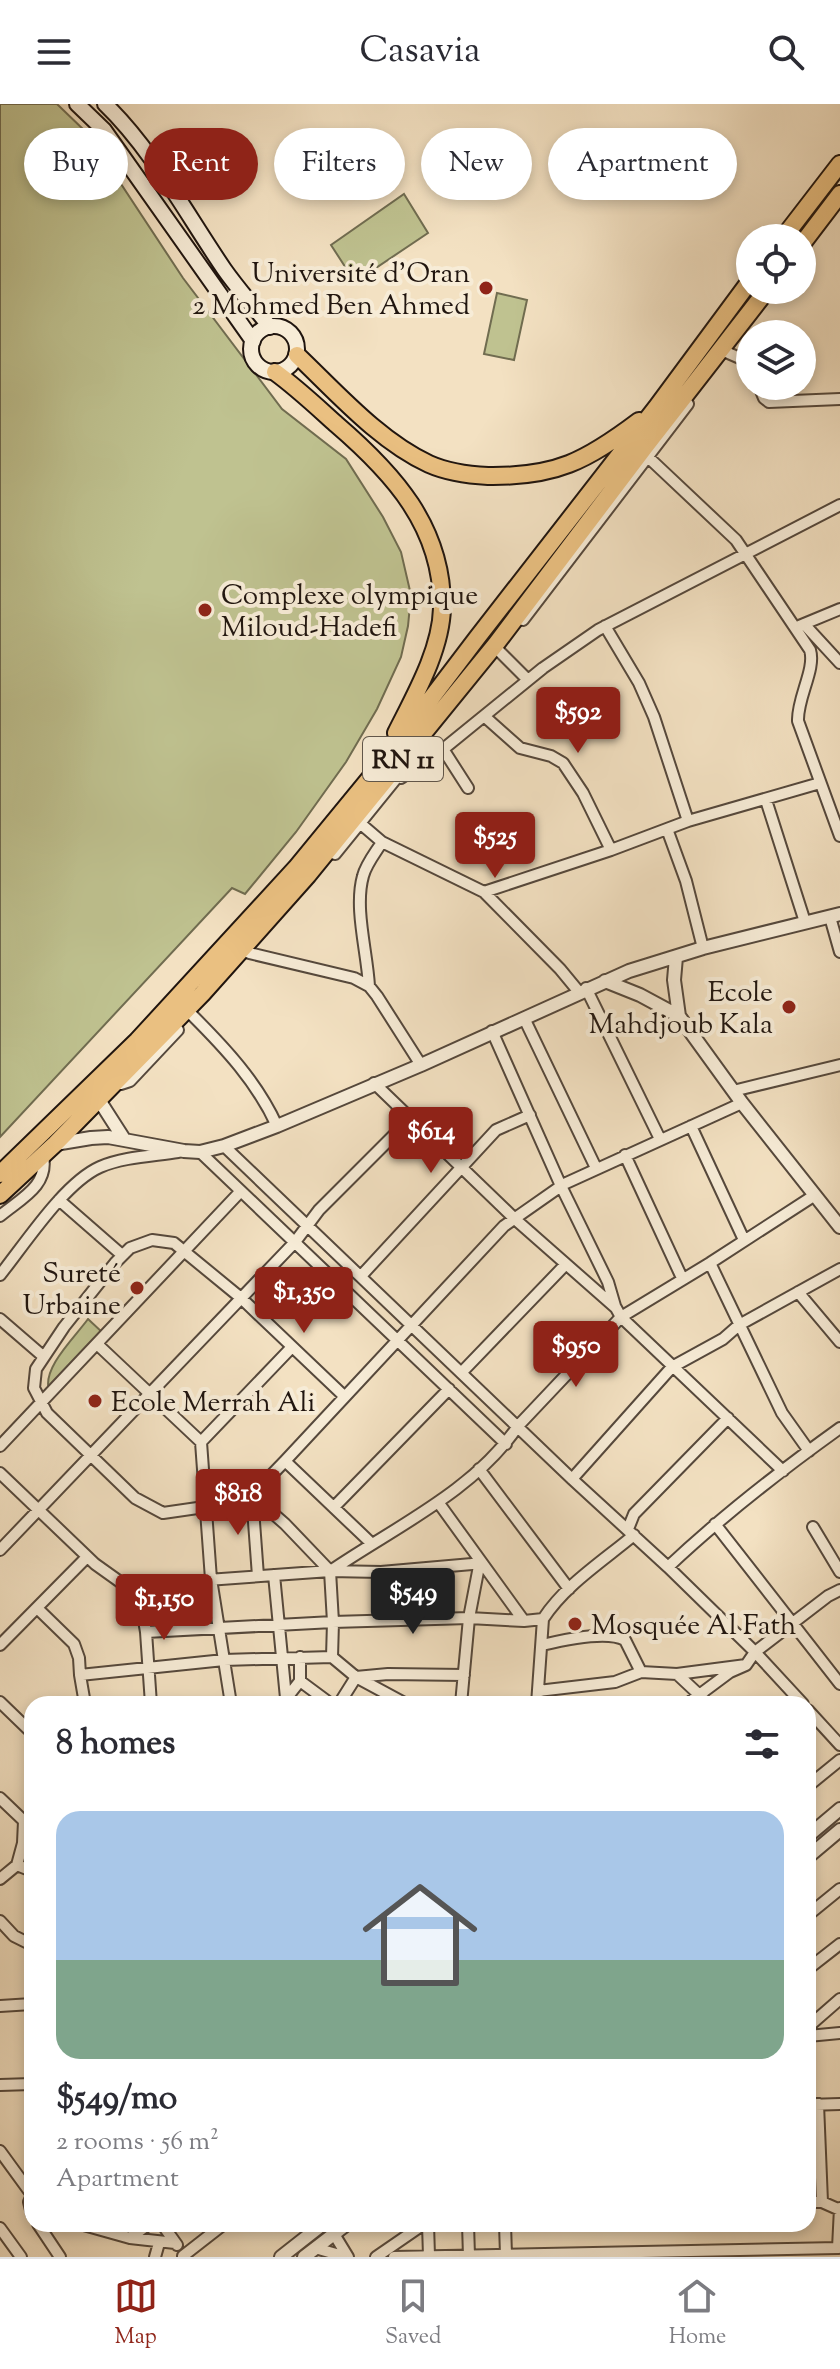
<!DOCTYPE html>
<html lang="en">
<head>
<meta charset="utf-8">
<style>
  body { margin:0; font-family:"Sorts Mill Goudy",serif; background:#f7f7f7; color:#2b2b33; height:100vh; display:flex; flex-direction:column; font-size:30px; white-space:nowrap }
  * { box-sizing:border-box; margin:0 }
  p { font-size:26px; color:#7c7c81 }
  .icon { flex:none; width:44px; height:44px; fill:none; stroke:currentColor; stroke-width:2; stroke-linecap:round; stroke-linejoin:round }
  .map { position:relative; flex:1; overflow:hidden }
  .sheet { position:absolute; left:24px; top:1592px; width:792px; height:536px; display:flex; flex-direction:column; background:#fff; border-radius:24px; box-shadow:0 4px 12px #0003 }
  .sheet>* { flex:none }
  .banner { position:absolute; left:24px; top:24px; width:792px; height:72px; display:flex; gap:16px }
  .buttons { position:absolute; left:736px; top:120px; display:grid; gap:16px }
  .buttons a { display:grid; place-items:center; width:80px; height:80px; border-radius:50%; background:#fff; box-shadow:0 4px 12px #0003; font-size:40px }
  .price { position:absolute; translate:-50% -68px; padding:0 18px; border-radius:8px; background:#8f2418; color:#fff; font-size:26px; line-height:52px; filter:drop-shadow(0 2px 4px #0008) }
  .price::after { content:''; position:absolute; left:50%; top:48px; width:24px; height:18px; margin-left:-12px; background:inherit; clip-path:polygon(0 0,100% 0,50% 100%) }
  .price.active { background:#222; color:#fff }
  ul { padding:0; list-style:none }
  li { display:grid; align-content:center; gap:16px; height:424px; padding:0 32px }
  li+li { border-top:2px solid #e1e1e2 }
  li span { display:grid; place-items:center; height:248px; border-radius:24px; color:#555 }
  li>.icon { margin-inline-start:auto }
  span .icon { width:144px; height:144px; fill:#fffc; stroke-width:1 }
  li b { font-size:34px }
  h2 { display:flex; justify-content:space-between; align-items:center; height:96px; padding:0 32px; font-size:34px }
  .tag { padding:0 28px; border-radius:36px; background:#fff; box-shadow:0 4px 12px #0003; font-size:28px; line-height:72px }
  .tag.active { background:#8f2418; color:#fff }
  header { display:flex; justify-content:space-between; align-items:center; height:104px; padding:0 32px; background:#fff; font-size:36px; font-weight:600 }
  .tabs { display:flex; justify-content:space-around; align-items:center; height:112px; border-top:2px solid #e1e1e2; background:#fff; font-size:22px; color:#7c7c81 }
  .tabs a { display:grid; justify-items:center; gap:4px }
  .tabs .active { color:#8f2418 }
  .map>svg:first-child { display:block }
  .green { fill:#bfc290; stroke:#706c50; stroke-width:2 }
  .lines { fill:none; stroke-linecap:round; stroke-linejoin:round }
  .minor-casing { stroke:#55483c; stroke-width:14 }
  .tertiary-casing { stroke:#55483c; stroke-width:16 }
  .secondary-casing { stroke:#20150f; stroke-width:18 }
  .trunk-casing { stroke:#20150f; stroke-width:20 }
  .minor { stroke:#f7ecd7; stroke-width:10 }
  .tertiary { stroke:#f7ecd7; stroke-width:12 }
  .secondary { stroke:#f7ecd7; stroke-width:14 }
  .trunk { stroke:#eac081; stroke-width:16 }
  .poi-dot { fill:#8f2418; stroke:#f7ecd7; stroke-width:3 }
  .labels { text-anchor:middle; stroke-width:8; stroke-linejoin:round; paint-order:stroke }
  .shield { fill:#f7ecd7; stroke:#60564b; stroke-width:2 }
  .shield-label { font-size:26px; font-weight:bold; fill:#20150f }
  .poi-label { font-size:28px; fill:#20150f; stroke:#f7ecd7; text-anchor:end }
</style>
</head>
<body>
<header><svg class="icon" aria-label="menu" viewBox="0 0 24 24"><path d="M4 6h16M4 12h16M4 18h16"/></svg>Casavia<svg class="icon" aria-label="search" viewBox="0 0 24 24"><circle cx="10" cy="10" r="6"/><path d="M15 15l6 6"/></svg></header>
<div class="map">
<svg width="840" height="2153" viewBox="0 0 840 2153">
  <rect width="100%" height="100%" fill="#f3e1c2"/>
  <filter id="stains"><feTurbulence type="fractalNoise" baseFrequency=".0025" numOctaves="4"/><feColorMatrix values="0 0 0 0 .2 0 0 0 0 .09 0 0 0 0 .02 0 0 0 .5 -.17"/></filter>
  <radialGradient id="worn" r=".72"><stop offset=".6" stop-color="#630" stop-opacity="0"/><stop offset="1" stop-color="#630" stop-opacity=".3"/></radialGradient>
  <path class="green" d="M 0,0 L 57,0 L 88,30 L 183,174 L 282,305 L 346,355 L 383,413 L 401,448 L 411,491 L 408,522 L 401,553 L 377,605 L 346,658 L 296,728 L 245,790 L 232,784 L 0,1033 Z
    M 404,90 L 428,129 L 355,178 L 331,141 Z
    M 497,189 L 527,196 L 514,256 L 484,250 Z
    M 88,1215 L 103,1229 L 49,1286 C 42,1264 75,1233 88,1215 Z"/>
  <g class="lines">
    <g class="minor-casing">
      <path id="minor" d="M 726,248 L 742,255 L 750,266
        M 759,282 L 764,294 L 769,298 L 840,295
        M 649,354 L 736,436 L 810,546 C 816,565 797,594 798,617 L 840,732
        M 523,516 L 688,300
        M 804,520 L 840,559
        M 605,522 L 639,579 L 654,613 L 688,717
        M 799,522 L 840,505
        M 499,547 L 528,576
        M 484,612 L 520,644 L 551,652 L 563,659 L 583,689 L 611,746
        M 443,645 L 468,684
        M 401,674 L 447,642 L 543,564 L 598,526 L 840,401
        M 766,696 L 805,818
        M 361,720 L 382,738 L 484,788 L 560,865 L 579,888
        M 667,725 L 686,777 L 703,844
        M 335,750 L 403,666
        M 484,788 L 611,746 L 688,717 L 820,679
        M 830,813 L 840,848
        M 249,849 L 354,874 L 369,882 L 377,892 L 421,961
        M 369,882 C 367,847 354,804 363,772 C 366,760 376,748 382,738
        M 586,884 L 660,1035
        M 192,911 C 225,944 257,978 277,1022
        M 524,914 L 596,1064
        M 492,927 L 561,1082 L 608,1178 L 615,1202
        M 115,978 L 121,980 L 130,977 L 178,926
        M 374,979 L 516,1116 L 616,1204 L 621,1213 L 783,1367
        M 733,987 L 840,961
        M 691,1022 L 744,1136
        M 224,1042 L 572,1375 L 668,1463 L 755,1548 L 803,1600
        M 200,1048 L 506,1340
        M 625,1051 L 682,1174
        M 59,1096 L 122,1151
        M 0,1112 C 20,1095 49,1082 43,1052
        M 710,1159 L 782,1309 L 809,1347
        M 0,1171 C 25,1140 64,1079 100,1063 C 123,1053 152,1052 178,1048
        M 361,1172 L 496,1026 L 530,1011
        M 798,1188 L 840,1238
        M 0,1215 L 44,1253
        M 97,1240 L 201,1338
        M 462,1268 L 566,1160
        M 344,1292 L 241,1194 L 174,1139 L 152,1136 L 130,1144 L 115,1159 L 64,1223 L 36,1265 L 34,1284 L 47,1309 L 135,1394 L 163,1409 L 239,1398 L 252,1391 L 285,1357 L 504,1122 L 564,1080 L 742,999
        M 0,1342 L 240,1088
        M 285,1357 L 371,1439
        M 479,1365 L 569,1485
        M 0,1369 L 95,1460 L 123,1480 L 138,1481 L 330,1467 L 381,1468 L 472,1460 L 480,1457 L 469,1514 L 461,1600
        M 572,1375 L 672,1263 L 723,1235 L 739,1221 L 840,1165
        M 252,1391 L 285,1420 L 330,1467 L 333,1518 L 332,1553
        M 252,1391 L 258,1472
        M 438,1398 L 524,1517
        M 334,1403 L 449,1285
        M 715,1420 L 840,1580
        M 813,1423 L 840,1468
        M 628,1425 L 634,1410 L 728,1314
        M 0,1446 L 295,1138 L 319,1106 L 411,1014
        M 668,1463 C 722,1412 780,1367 840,1324
        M 332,1466 C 395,1423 474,1387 518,1322 L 621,1213 L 710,1159 L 815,1091
        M 274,1471 L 286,1594
        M 138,1481 L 146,1528 L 151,1600
        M 37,1504 L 74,1540 L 79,1554 L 80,1571 L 85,1600
        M 146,1528 L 333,1518 L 469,1514 L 524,1517 L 543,1515 C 565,1481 603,1457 634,1431
        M 0,1541 L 87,1453
        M 542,1541 C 563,1536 606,1526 625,1536 L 641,1568
        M 677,1570 L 709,1600
        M 80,1571 L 224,1556 L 332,1553 L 356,1573 L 406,1600
        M 300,1577 L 331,1600
        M 538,1587 L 615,1578 L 641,1568 L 677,1570 L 746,1561
        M 0,1598 L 32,1629
        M 231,1600 L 211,1475 L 201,1338 L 292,1243
        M 282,1600 L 300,1577 L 300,1553
        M 339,1600 L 356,1573 L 388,1570 L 464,1571
        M 537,1600 L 543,1515
        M 687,1600 L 730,1568 L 746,1561 L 755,1548 L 828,1492 L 840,1486
        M 808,1606 L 840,1641
        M 808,1682 L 840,1656
        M 0,1694 L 24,1717 L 32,1719
        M 17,1761 L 23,1739 L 24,1717
        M 0,1775 L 17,1761 L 32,1767
        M 808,1811 L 840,1785
        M 0,1817 L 14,1832 L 32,1841
        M 808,1865 L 840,1840
        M 0,1902 L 32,1900
        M 808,1923 L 840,1895
        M 808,1932 L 840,1929
        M 0,1981 L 32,1980
        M 818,2000 L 822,2098
        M 808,2001 L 840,2000
        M 0,2047 L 32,2091 L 29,2098 L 32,2110
        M 808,2098 L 822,2098 L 840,2106
        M 38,2120 L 60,2153
        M 80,2120 L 130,2134 L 175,2139
        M 162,2120 L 177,2141
        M 428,2120 L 429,2152
        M 468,2120 L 469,2152
        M 505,2120 L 506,2151
        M 0,2124 L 21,2153
        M 334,2130 L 348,2153
        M 130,2134 L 149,2120
        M 315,2144 L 347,2153
        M 183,2152 L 224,2120
        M 155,2153 L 159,2139
        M 376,2153 L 424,2120
        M 394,2153 L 838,2144 L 840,2104"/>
    </g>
    <g class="tertiary-casing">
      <path id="tertiary" d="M 676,853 L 674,876 L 679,912
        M 605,877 L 640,891 L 679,912 L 742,999 L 840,1123
        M 99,996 L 124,1035
        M 55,1040 L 91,1034 L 108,1033 L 184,1047 L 200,1048 L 224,1042 L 277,1022 L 421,961 L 629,867 L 703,844 L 840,810
        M 808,1732 L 840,1705
        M 808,1753 L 840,1726
        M 281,2153 L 323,2120
        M 304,2153 L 347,2120"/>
    </g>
    <g class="secondary-casing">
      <path id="secondary" d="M 77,0 L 104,26 L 253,237
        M 105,0 C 152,45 187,111 224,165 C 238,185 255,204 270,223
        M251 245a23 23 0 1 1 46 0a23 23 0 1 1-46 0Z"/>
    </g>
    <g class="trunk-casing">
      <path id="trunk" d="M 783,134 L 840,60
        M 802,140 L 840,90
        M 297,251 C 336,288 379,337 429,360 C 447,368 468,371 488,372 C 556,373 586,357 639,317
        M 275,268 C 297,284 316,302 336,320 C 393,369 443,423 442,504 C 441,546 415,591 396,629
        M 0,1070 L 137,937 L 296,764 L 379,663 L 477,534 L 656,304 L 750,177
        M 0,1091 L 55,1040 L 202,890 L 308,771 L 496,540 L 645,343 L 767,186"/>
    </g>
    <use href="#minor" class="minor"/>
    <use href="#tertiary" class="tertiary"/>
    <use href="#secondary" class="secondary"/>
    <use href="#trunk" class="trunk"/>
  </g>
  <g class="poi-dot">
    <circle cx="486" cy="184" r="8"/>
    <circle cx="205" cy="506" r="8"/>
    <circle cx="789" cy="903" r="8"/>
    <circle cx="137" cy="1184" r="8"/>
    <circle cx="95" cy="1297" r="8"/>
    <circle cx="575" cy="1520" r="8"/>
  </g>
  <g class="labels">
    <rect class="shield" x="363" y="633" width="80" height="44" rx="6"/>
    <g class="shield-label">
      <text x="403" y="664">RN 11</text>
    </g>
    <g class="poi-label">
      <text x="470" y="178">Université d'Oran<tspan x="470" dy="32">2 Mohmed Ben Ahmed</tspan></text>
      <text x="221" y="500" text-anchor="start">Complexe olympique<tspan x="221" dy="32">Miloud-Hadefi</tspan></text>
      <text x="773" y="897">Ecole<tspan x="773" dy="32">Mahdjoub Kala</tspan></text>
      <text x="121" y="1178">Sureté<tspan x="121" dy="32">Urbaine</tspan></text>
      <text x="111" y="1307" text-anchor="start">Ecole Merrah Ali</text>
      <text x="591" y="1530" text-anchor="start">Mosquée Al Fath</text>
    </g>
  </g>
  <rect width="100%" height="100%" filter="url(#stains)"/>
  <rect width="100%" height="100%" fill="url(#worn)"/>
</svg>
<div class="buttons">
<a><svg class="icon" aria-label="locate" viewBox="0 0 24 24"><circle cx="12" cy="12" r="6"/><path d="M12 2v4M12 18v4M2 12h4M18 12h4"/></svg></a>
<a><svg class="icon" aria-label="layers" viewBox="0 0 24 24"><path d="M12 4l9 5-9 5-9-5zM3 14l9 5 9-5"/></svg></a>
</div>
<b class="price" style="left:578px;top:651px">$592</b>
<b class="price" style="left:495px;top:776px">$525</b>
<b class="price" style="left:431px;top:1071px">$614</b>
<b class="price" style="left:304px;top:1231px">$1,350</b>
<b class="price" style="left:576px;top:1285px">$950</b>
<b class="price" style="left:238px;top:1433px">$818</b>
<b class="price active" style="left:413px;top:1532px">$549</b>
<b class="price" style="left:164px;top:1538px">$1,150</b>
<div class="banner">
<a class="tag">Buy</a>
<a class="tag active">Rent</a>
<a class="tag">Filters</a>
<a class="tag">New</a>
<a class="tag">Apartment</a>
</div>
<section class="sheet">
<h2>8 homes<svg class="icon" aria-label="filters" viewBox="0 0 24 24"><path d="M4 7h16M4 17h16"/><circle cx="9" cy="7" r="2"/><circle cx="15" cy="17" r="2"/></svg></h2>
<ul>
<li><span style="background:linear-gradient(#a9c7e8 60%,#7fa58c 0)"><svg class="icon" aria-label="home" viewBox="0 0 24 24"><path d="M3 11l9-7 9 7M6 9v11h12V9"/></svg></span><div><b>$549/mo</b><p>2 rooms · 56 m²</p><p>Apartment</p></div></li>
</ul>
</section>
</div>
<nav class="tabs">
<a class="active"><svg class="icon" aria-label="map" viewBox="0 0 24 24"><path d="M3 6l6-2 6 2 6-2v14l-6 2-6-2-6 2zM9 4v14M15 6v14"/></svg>Map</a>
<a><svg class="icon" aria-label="saved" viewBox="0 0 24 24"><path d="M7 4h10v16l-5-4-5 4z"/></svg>Saved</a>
<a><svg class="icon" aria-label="home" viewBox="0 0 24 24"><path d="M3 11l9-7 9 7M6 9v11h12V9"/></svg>Home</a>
</nav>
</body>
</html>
